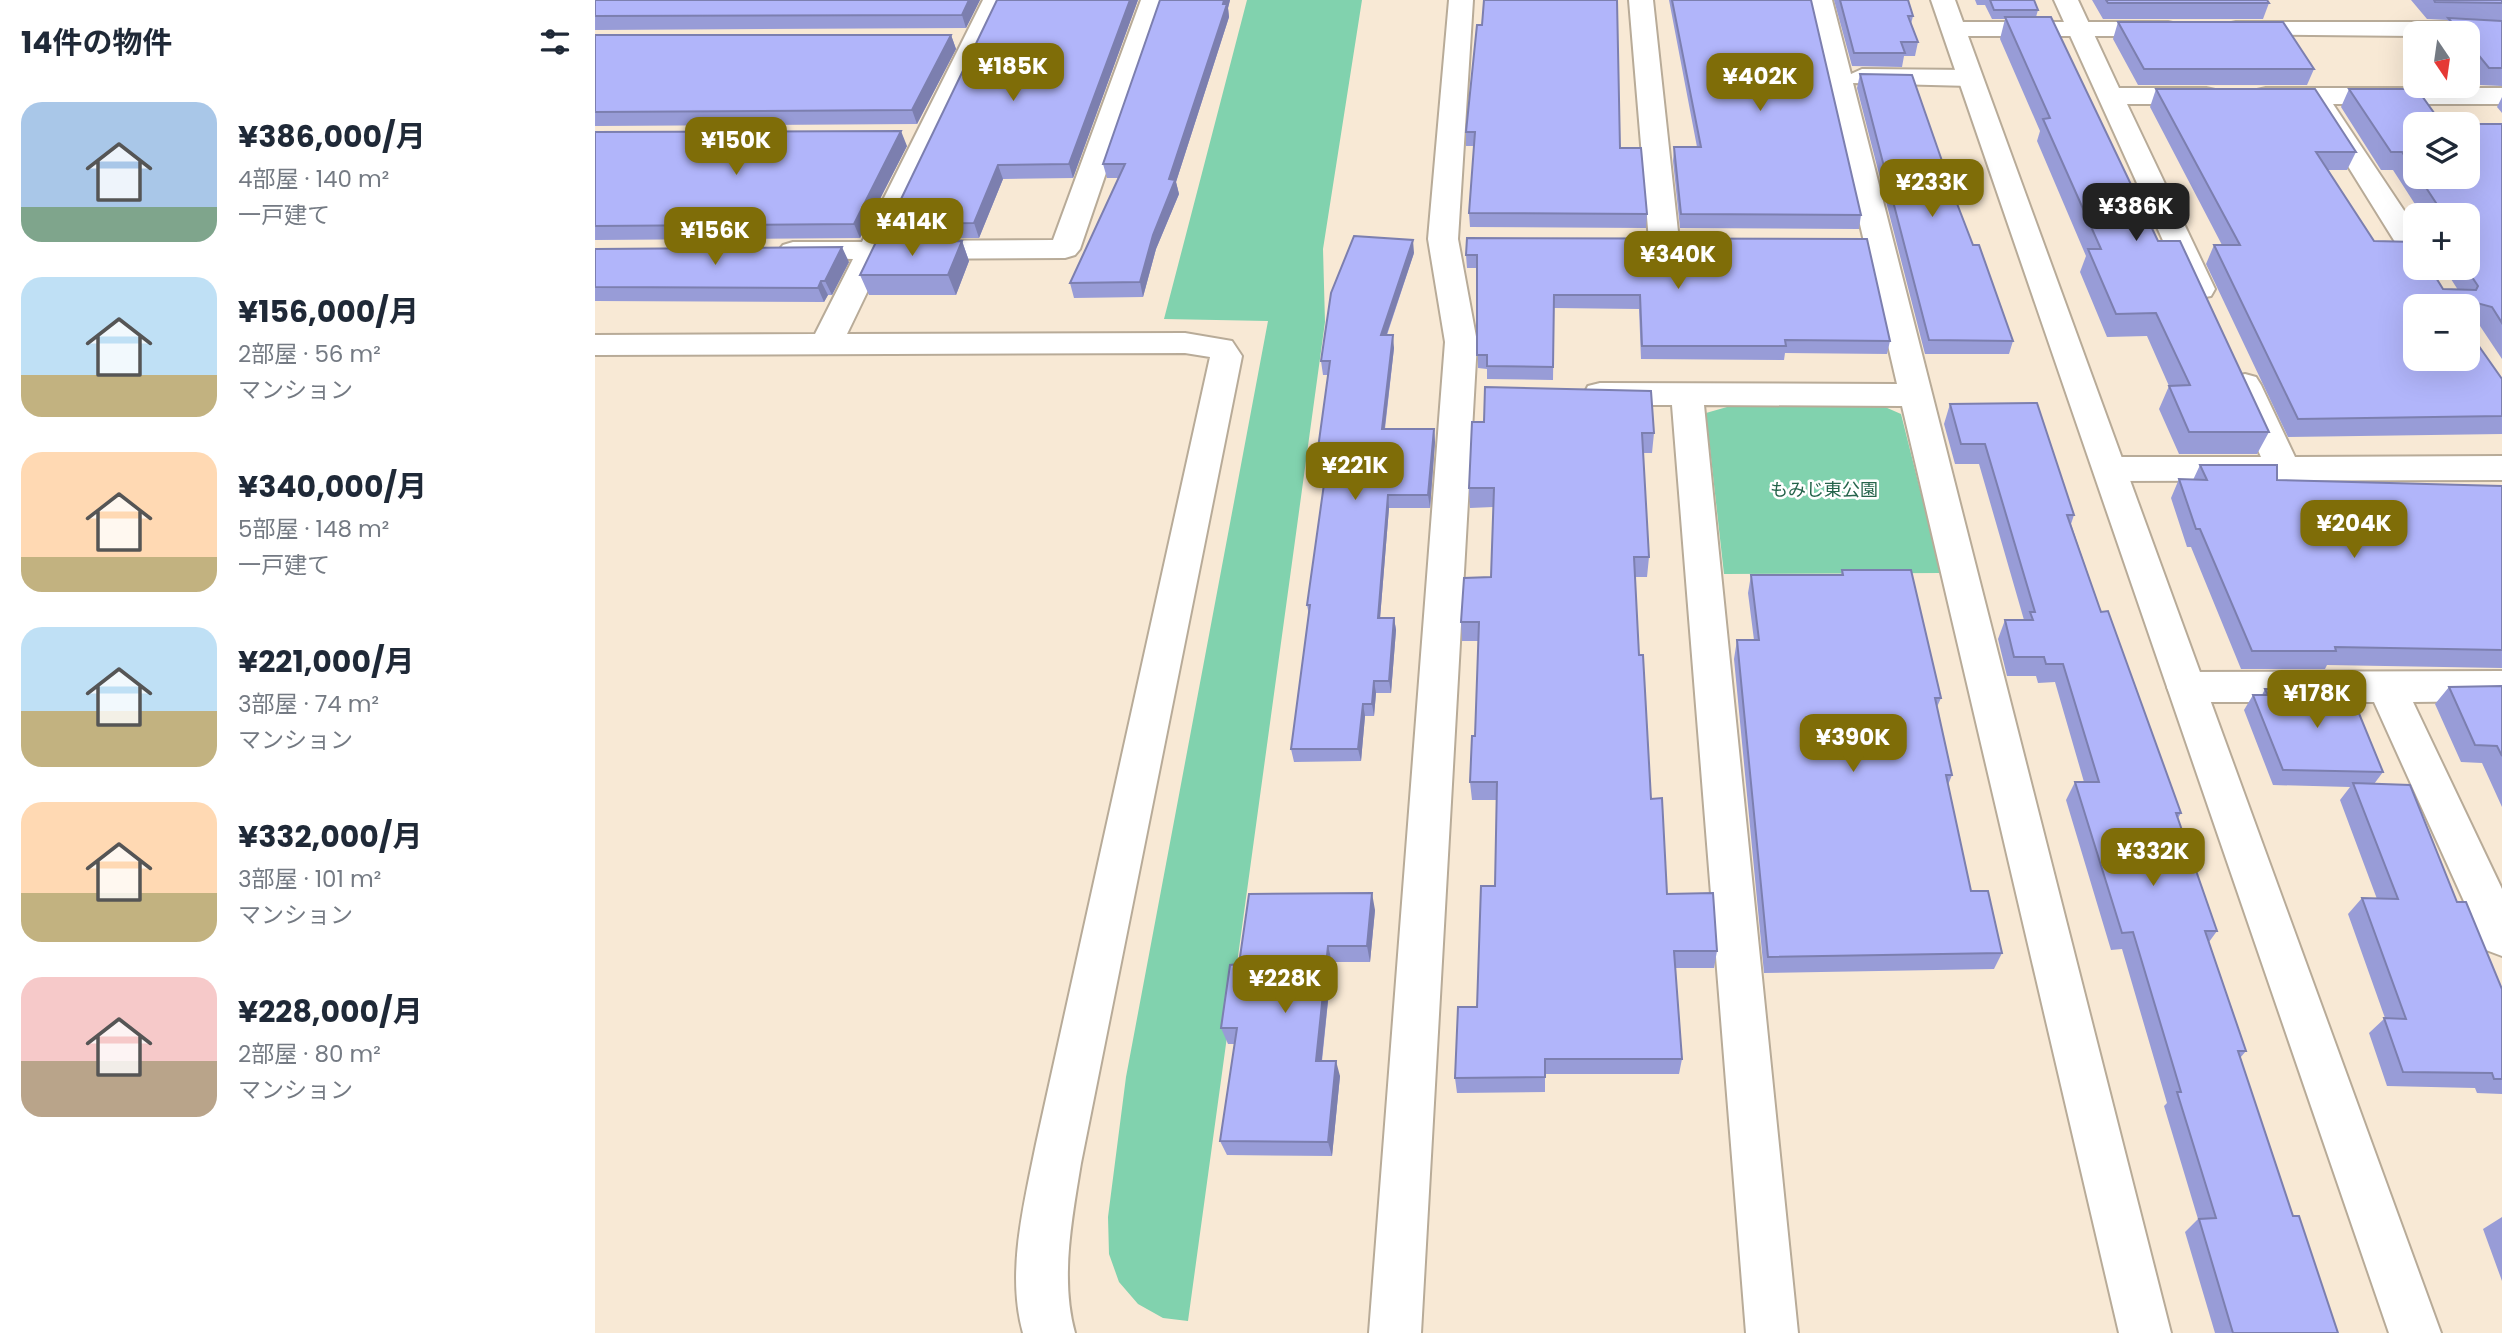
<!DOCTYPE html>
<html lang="ja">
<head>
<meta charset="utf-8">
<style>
  body { margin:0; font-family:Poppins,"Noto Sans JP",sans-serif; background:#f2f2f3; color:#1f2937; height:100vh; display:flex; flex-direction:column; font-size:26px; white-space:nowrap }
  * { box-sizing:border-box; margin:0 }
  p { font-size:23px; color:#747a83 }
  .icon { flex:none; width:38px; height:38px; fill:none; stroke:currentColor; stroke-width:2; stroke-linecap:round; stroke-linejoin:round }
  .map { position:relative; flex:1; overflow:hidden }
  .drawer { display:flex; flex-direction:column; background:#fff; width:595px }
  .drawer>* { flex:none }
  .needle { width:46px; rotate:167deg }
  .buttons { position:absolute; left:1808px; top:21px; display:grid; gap:14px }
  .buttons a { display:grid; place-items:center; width:77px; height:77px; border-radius:14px; background:#fff; box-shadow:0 7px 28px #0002; font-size:35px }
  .price { position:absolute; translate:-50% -60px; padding:0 16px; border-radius:14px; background:#7f6d08; color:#fff; font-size:23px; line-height:46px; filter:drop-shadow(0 2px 4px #0008) }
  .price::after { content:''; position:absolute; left:50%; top:42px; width:21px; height:16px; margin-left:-10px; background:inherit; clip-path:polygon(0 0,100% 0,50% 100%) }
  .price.selected { background:#222; color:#fff }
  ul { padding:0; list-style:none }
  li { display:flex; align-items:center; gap:21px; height:175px; padding:0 21px }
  li span { display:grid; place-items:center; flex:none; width:196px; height:140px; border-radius:21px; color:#555 }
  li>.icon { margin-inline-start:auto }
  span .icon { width:84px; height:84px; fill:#fffc; stroke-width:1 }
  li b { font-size:30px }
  h2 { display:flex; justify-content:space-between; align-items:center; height:84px; padding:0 21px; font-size:30px }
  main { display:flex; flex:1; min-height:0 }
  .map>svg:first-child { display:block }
  .green { fill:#81d2ae }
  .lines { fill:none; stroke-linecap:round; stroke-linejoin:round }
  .minor-casing { stroke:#b8ab98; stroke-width:4 }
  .tertiary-casing { stroke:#b8ab98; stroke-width:4 }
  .minor { fill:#fff; fill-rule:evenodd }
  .tertiary { fill:#fff; fill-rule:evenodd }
  .wall { fill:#989cd7; fill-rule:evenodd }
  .shaded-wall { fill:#7c7faf }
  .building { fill:#b1b5fa; stroke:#7c7faf; stroke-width:2; fill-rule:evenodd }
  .labels { text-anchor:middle; stroke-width:5; stroke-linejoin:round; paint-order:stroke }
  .park-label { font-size:18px; fill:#25644b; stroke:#fff }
</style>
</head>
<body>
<main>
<section class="drawer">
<h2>14件の物件<svg class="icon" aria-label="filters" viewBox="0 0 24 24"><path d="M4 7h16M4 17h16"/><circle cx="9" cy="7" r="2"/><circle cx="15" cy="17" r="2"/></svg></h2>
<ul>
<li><span style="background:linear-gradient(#a9c7e8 75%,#7fa58c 0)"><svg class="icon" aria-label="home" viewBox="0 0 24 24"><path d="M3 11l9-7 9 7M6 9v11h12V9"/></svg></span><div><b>¥386,000/月</b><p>4部屋 · 140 m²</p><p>一戸建て</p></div></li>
<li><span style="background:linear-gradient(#bfe0f5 70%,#c2b280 0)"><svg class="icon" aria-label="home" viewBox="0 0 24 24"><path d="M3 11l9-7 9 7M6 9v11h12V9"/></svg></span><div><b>¥156,000/月</b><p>2部屋 · 56 m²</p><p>マンション</p></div></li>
<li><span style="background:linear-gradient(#ffd9b3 75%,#c2b280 0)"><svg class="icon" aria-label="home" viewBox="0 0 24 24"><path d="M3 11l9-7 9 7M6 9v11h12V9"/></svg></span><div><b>¥340,000/月</b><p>5部屋 · 148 m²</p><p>一戸建て</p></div></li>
<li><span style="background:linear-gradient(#bfe0f5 60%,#c2b280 0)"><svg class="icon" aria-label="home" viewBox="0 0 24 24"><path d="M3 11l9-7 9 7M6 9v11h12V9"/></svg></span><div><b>¥221,000/月</b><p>3部屋 · 74 m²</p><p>マンション</p></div></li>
<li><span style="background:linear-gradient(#ffd9b3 65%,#c2b280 0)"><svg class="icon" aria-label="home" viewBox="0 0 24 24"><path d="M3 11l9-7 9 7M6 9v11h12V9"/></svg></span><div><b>¥332,000/月</b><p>3部屋 · 101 m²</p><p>マンション</p></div></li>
<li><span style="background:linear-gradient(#f6c9c9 60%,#b9a48a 0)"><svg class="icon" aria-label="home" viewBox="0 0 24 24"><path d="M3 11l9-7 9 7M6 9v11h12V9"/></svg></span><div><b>¥228,000/月</b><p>2部屋 · 80 m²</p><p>マンション</p></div></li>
</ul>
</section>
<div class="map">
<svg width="1907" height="1333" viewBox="0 0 1907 1333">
  <rect width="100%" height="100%" fill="#f8e9d5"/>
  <path class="green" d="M 652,0 L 767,0 L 728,249 L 730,322 L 593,1321 L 568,1318 L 543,1304 L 524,1282 L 514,1254 L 513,1217 L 531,1077 L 673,321 L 569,319 Z
    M 1132,407 L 1290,407 L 1306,414 L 1346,573 L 1129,574 L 1111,413 Z"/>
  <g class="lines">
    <g class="minor-casing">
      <path id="minor" d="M 388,0 L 412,0 L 296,241 L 458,240 L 546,0 L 570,0 L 485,249 L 480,255 L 470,258 L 288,259 L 252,334 L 590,333 L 637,341 L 647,356 L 486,1163 C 477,1218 465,1279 480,1333 L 428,1333 C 411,1273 429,1204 441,1144 L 615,357 L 590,353 L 0,355 L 0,335 L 220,334 L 258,259 L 188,257 L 183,251 L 188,245 L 198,242 L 267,242 Z
        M 854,0 L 878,0 L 863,239 L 882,342 L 826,1333 L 774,1333 L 850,342 L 833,239 Z
        M 1034,0 L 1058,0 L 1084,241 L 1079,247 L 1069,250 L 1059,247 L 1054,241 Z
        M 1213,0 L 1237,0 L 1256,74 L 1267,69 L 1375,70 L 1384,73 L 1388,78 L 1384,83 L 1375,86 L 1258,83 L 1576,1333 L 1524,1333 L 1307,406 L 1109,405 L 1203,1333 L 1151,1333 L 1077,405 L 1005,405 L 993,402 L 989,394 L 993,386 L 1005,383 L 1302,384 Z
        M 1459,0 L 1483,0 L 1524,88 L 1611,88 L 1620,90 L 1624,96 L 1620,102 L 1611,104 L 1532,104 L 1620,289 L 1616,296 L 1605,298 L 1594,296 L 1590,289 Z
        M 1671,88 L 1907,88 L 1907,104 L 1738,104 L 1820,227 L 1820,259 L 1810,256 L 1805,250 L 1718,110 L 1724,104 L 1662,102 L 1658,96 L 1662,90 Z
        M 1650,374 L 1661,377 L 1666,385 L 1700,457 L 1907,456 L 1907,480 L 1515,481 L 1503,477 L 1498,469 L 1503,461 L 1515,457 L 1666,457 L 1634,385 L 1639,377 Z
        M 1907,671 L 1907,701 L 1818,702 L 1907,889 L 1907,956 L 1891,950 L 1779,702 L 1591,702 L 1577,698 L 1572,687 L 1577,676 L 1591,672 Z"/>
    </g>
    <g class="tertiary-casing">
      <path id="tertiary" d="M 1336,0 L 1360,0 L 1368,22 L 1573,22 L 1582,24 L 1585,29 L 1582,34 L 1573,36 L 1373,36 L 1846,1333 L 1794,1333 Z
        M 1641,22 L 1907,22 L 1907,36 L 1872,36 L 1872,33 L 1820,33 L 1820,36 L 1632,34 L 1629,29 L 1632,24 Z"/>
    </g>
    <use href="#minor" class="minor"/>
    <use href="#tertiary" class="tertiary"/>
  </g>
  <path class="wall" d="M 0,0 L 385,0 L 371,28 L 0,30 Z
    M 402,0 L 543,0 L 478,178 L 408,179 L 384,238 L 300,238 L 294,224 Z
    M 565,0 L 635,0 L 633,8 L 634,17 L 581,182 L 584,194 L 561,249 L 548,297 L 479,298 L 475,283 L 524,178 L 512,178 L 508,164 Z
    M 1074,0 L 1216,0 L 1266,215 L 1264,229 L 1085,228 L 1078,161 L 1079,147 L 1102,147 Z
    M 1239,0 L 1313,0 L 1318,16 L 1316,24 L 1323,42 L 1320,56 L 1309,56 L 1307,67 L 1257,66 Z
    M 1380,0 L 1439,0 L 1443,10 L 1441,17 L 1563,241 L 1674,432 L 1662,454 L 1584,454 L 1564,409 L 1574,386 L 1552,336 L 1512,337 L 1485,272 L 1491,256 L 1442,141 L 1445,131 L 1405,39 L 1410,19 L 1397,19 L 1390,5 L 1382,5 Z
    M 1497,0 L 1672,0 L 1674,3 L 1668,19 L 1508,19 Z
    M 1816,0 L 1907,0 L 1907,86 L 1885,85 L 1872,70 L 1872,33 L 1846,33 L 1853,20 L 1832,19 Z
    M 1523,22 L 1719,69 L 1712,85 L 1543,85 L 1518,39 Z
    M 887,25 L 1025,148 L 1052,214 L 1051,228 L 875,227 L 874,213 L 879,146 L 871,146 L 871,132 Z
    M 0,35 L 356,35 L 361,49 L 322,124 L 0,126 Z
    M 1265,74 L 1361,201 L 1378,245 L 1418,341 L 1414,354 L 1330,354 L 1262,88 Z
    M 1561,89 L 1761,152 L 1752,170 L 1732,170 L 1779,241 L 1820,268 L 1848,289 L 1863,290 L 1849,268 L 1872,268 L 1872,215 L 1827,215 L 1798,170 L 1786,170 L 1746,107 L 1754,89 L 1847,124 L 1907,124 L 1907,359 L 1885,326 L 1881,325 L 1881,342 L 1907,379 L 1907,434 L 1693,437 L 1611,264 L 1619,245 L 1627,245 L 1555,107 ZM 1820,124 L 1872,177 L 1820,177 Z
    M 1907,97 L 1907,113 L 1902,107 Z
    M 0,132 L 312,146 L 265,238 L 0,240 Z
    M 872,238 L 1295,341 L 1292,354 L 1190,353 L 1189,360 L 1046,359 L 1044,309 L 959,308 L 958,380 L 892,379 L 892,369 L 883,368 L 882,268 L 872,268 L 871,255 Z
    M 367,241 L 374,261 L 361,295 L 274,295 L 265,275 Z
    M 0,249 L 254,262 L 237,295 L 233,295 L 229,302 L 0,301 Z
    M 819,253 L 792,335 L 799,348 L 790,429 L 839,429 L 840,442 L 835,508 L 794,508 L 785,618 L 799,618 L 801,630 L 796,693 L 781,693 L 779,716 L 770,716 L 766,761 L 699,762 L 696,749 L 714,615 L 712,605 L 729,483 L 723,483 L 720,470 L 733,375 L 728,375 L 726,361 Z
    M 1355,404 L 1479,515 L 1476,524 L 1506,612 L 1586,813 L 1583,818 L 1622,931 L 1614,942 L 1651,1051 L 1645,1058 L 1698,1216 L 1743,1333 L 1620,1333 L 1590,1232 L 1603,1219 L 1569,1106 L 1572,1103 L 1527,949 L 1516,950 L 1471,800 L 1480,782 L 1489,782 L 1460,682 L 1443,683 L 1441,676 L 1412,676 L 1403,639 L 1410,620 L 1429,620 L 1384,464 L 1360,464 L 1349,424 Z
    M 889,422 L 1059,433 L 1057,453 L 1048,453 L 1054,557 L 1052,577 L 1040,577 L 1044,655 L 1056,799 L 1072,894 L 1122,951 L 1119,968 L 1080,968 L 1087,1059 L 1084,1074 L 950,1074 L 950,1092 L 862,1093 L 860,1078 L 882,1007 L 900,886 L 902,800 L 877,800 L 875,782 L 880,736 L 884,641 L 867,641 L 866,622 L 896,577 L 898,507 L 875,508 L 874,488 Z
    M 1605,465 L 1682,480 L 1907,486 L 1907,668 L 1732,665 L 1730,669 L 1646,669 L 1596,547 L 1592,547 L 1576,498 L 1584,479 L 1598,480 Z
    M 1247,570 L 1346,698 L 1342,707 L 1357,775 L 1353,785 L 1376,891 L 1407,953 L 1399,969 L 1169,973 L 1139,659 L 1142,640 L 1159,640 L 1153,593 L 1156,575 L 1246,575 Z
    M 1907,686 L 1907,807 L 1887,763 L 1866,762 L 1840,704 L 1854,687 Z
    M 1670,689 L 1788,772 L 1779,784 L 1862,902 L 1907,989 L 1907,1094 L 1882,1093 L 1880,1088 L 1792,1086 L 1774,1033 L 1790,1018 L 1753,914 L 1767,898 L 1782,899 L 1745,800 L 1755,787 L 1678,785 L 1649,710 L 1658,695 L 1667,695 Z
    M 780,910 L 775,962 L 737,962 L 727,1061 L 745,1076 L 737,1156 L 632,1155 L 625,1141 L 640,1044 L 633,1044 L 626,1028 Z
    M 1907,1217 L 1907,1281 L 1888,1229 Z"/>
  <path class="shaded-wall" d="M 374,0 L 385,0 L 371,28 L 367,15 Z
    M 535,0 L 543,0 L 478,178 L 474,164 Z
    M 629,0 L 635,0 L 633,8 L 634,17 L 581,182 L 584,194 L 561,249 L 548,297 L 545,282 L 574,179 Z
    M 356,35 L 361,49 L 322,124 L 317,110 Z
    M 306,131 L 312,146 L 265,238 L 259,224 Z
    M 403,165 L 408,179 L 384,238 L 379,223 Z
    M 818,240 L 819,253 L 787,348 L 786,335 Z
    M 367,241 L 374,261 L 361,295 L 353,275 Z
    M 247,247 L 254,262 L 237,295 L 230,281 Z
    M 226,281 L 233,295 L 229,302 L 223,288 Z
    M 798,335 L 799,348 L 788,442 L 787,429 Z
    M 839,429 L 840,442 L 835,508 L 833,495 Z
    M 793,495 L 794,508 L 784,631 L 783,618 Z
    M 799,618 L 801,630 L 796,693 L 794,681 Z
    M 779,681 L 781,693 L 779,716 L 777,704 Z
    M 768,704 L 770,716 L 766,761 L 763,749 Z
    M 777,893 L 780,910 L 775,962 L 772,946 Z
    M 733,946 L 737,962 L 725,1076 L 721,1061 Z
    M 741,1061 L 745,1076 L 737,1156 L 733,1142 Z"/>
  <path class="building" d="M 0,0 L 374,0 L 367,15 L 0,16 Z
    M 402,0 L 535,0 L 474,164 L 403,165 L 379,223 L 294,224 Z
    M 565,0 L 629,0 L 628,4 L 632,4 L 574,179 L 580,180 L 558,235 L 545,282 L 475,283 L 530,164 L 508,164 Z
    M 889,0 L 1022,0 L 1025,148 L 1046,148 L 1052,214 L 874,213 L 880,132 L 871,132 L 882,25 L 887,25 Z
    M 1077,0 L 1216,0 L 1266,215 L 1086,214 L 1079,147 L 1106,147 Z
    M 1245,0 L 1313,0 L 1318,16 L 1313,16 L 1323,42 L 1306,42 L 1310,53 L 1259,53 Z
    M 1395,0 L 1439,0 L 1443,10 L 1399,10 Z
    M 1511,0 L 1672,0 L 1674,3 L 1513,3 Z
    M 1839,0 L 1907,0 L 1907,3 L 1840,2 Z
    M 1410,17 L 1456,17 L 1563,241 L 1585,241 L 1674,432 L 1594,432 L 1574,386 L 1595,385 L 1561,313 L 1521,314 L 1493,249 L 1506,249 L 1448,119 L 1455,118 Z
    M 1853,18 L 1907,21 L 1907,68 L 1894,68 L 1872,41 L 1872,33 L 1866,33 Z
    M 1523,22 L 1688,22 L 1719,69 L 1549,69 Z
    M 0,35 L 356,35 L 317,110 L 0,112 Z
    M 1265,74 L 1317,75 L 1361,201 L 1378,245 L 1384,245 L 1418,341 L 1334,340 Z
    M 1561,89 L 1720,89 L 1761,152 L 1721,152 L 1779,241 L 1820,242 L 1820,268 L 1835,268 L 1848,289 L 1881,290 L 1883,286 L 1871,268 L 1872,268 L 1872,215 L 1849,215 L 1824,177 L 1872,177 L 1872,124 L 1820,124 L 1820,171 L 1807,152 L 1796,152 L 1754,89 L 1822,89 L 1847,124 L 1907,124 L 1907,323 L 1897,307 L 1882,303 L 1881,342 L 1907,379 L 1907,416 L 1703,419 L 1619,245 L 1645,245 ZM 1820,306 L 1872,306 L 1872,359 L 1820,359 Z
    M 306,131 L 259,224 L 0,226 L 0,132 Z
    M 759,236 L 818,240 L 786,335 L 798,335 L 787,429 L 839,429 L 833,495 L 793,495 L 783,618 L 799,618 L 794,681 L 779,681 L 777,704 L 768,704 L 763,749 L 696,749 L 715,605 L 712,605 L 731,470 L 720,470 L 735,361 L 726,361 L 736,293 Z
    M 872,238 L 1272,239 L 1295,341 L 1190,340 L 1191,346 L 1047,346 L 1045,295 L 959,295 L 958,367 L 892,366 L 892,355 L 882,355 L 882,255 L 871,255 Z
    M 367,241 L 353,275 L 265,275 L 281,242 Z
    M 247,247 L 230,281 L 226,281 L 223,288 L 0,287 L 0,249 Z
    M 890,387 L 1056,391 L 1059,433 L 1047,433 L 1054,557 L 1039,557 L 1044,655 L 1048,655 L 1056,799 L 1067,798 L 1072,894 L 1118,893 L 1122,951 L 1079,951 L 1087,1059 L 950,1059 L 950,1077 L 860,1078 L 863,1007 L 882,1007 L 886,886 L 900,886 L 902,782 L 875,782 L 877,736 L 880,736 L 884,622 L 866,622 L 869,578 L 896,577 L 899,488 L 874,488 L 877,422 L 889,422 Z
    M 1442,403 L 1479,515 L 1472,515 L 1506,612 L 1513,611 L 1586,813 L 1581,813 L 1622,931 L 1610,931 L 1651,1051 L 1643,1051 L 1698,1216 L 1704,1216 L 1743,1333 L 1638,1333 L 1604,1219 L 1621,1218 L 1582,1092 L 1586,1092 L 1538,932 L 1527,933 L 1480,782 L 1504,782 L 1468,664 L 1451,664 L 1449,657 L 1419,657 L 1410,620 L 1438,620 L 1435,612 L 1440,612 L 1390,444 L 1366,444 L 1355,404 Z
    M 1605,465 L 1682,465 L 1682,480 L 1907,486 L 1907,650 L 1740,647 L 1741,651 L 1657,651 L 1605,529 L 1601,529 L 1584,479 L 1612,480 Z
    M 1247,570 L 1316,570 L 1346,698 L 1340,698 L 1357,775 L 1351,775 L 1376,891 L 1393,891 L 1407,953 L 1173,957 L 1142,640 L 1164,640 L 1156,575 L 1248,575 Z
    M 1907,686 L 1907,756 L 1902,746 L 1880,745 L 1854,687 Z
    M 1670,689 L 1754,689 L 1788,772 L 1688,770 L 1658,695 L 1673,695 Z
    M 1758,783 L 1815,785 L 1862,902 L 1871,902 L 1907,989 L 1907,1079 L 1899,1079 L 1897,1073 L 1808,1072 L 1789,1018 L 1811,1019 L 1767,898 L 1803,899 Z
    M 777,893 L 772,946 L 733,946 L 721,1061 L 741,1061 L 733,1142 L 625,1141 L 642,1028 L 626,1028 L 635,965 L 644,964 L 654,894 Z"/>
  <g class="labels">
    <g class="park-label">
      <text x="1229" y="496">もみじ東公園</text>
    </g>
  </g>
</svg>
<div class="buttons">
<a><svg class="needle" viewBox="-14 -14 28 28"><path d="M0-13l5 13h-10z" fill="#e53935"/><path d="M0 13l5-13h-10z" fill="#747a83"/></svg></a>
<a><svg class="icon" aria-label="layers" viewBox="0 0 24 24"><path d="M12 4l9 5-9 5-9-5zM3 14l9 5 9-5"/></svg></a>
<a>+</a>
<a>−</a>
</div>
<b class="price" style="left:418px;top:103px">¥185K</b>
<b class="price" style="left:1165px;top:113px">¥402K</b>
<b class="price" style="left:141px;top:177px">¥150K</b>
<b class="price" style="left:1337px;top:219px">¥233K</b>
<b class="price selected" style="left:1541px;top:243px">¥386K</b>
<b class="price" style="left:317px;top:258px">¥414K</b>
<b class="price" style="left:120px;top:267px">¥156K</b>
<b class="price" style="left:1083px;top:291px">¥340K</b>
<b class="price" style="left:760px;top:502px">¥221K</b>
<b class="price" style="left:1759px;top:560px">¥204K</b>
<b class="price" style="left:1722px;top:730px">¥178K</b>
<b class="price" style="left:1258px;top:774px">¥390K</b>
<b class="price" style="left:1558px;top:888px">¥332K</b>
<b class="price" style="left:690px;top:1015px">¥228K</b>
</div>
</main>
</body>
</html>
